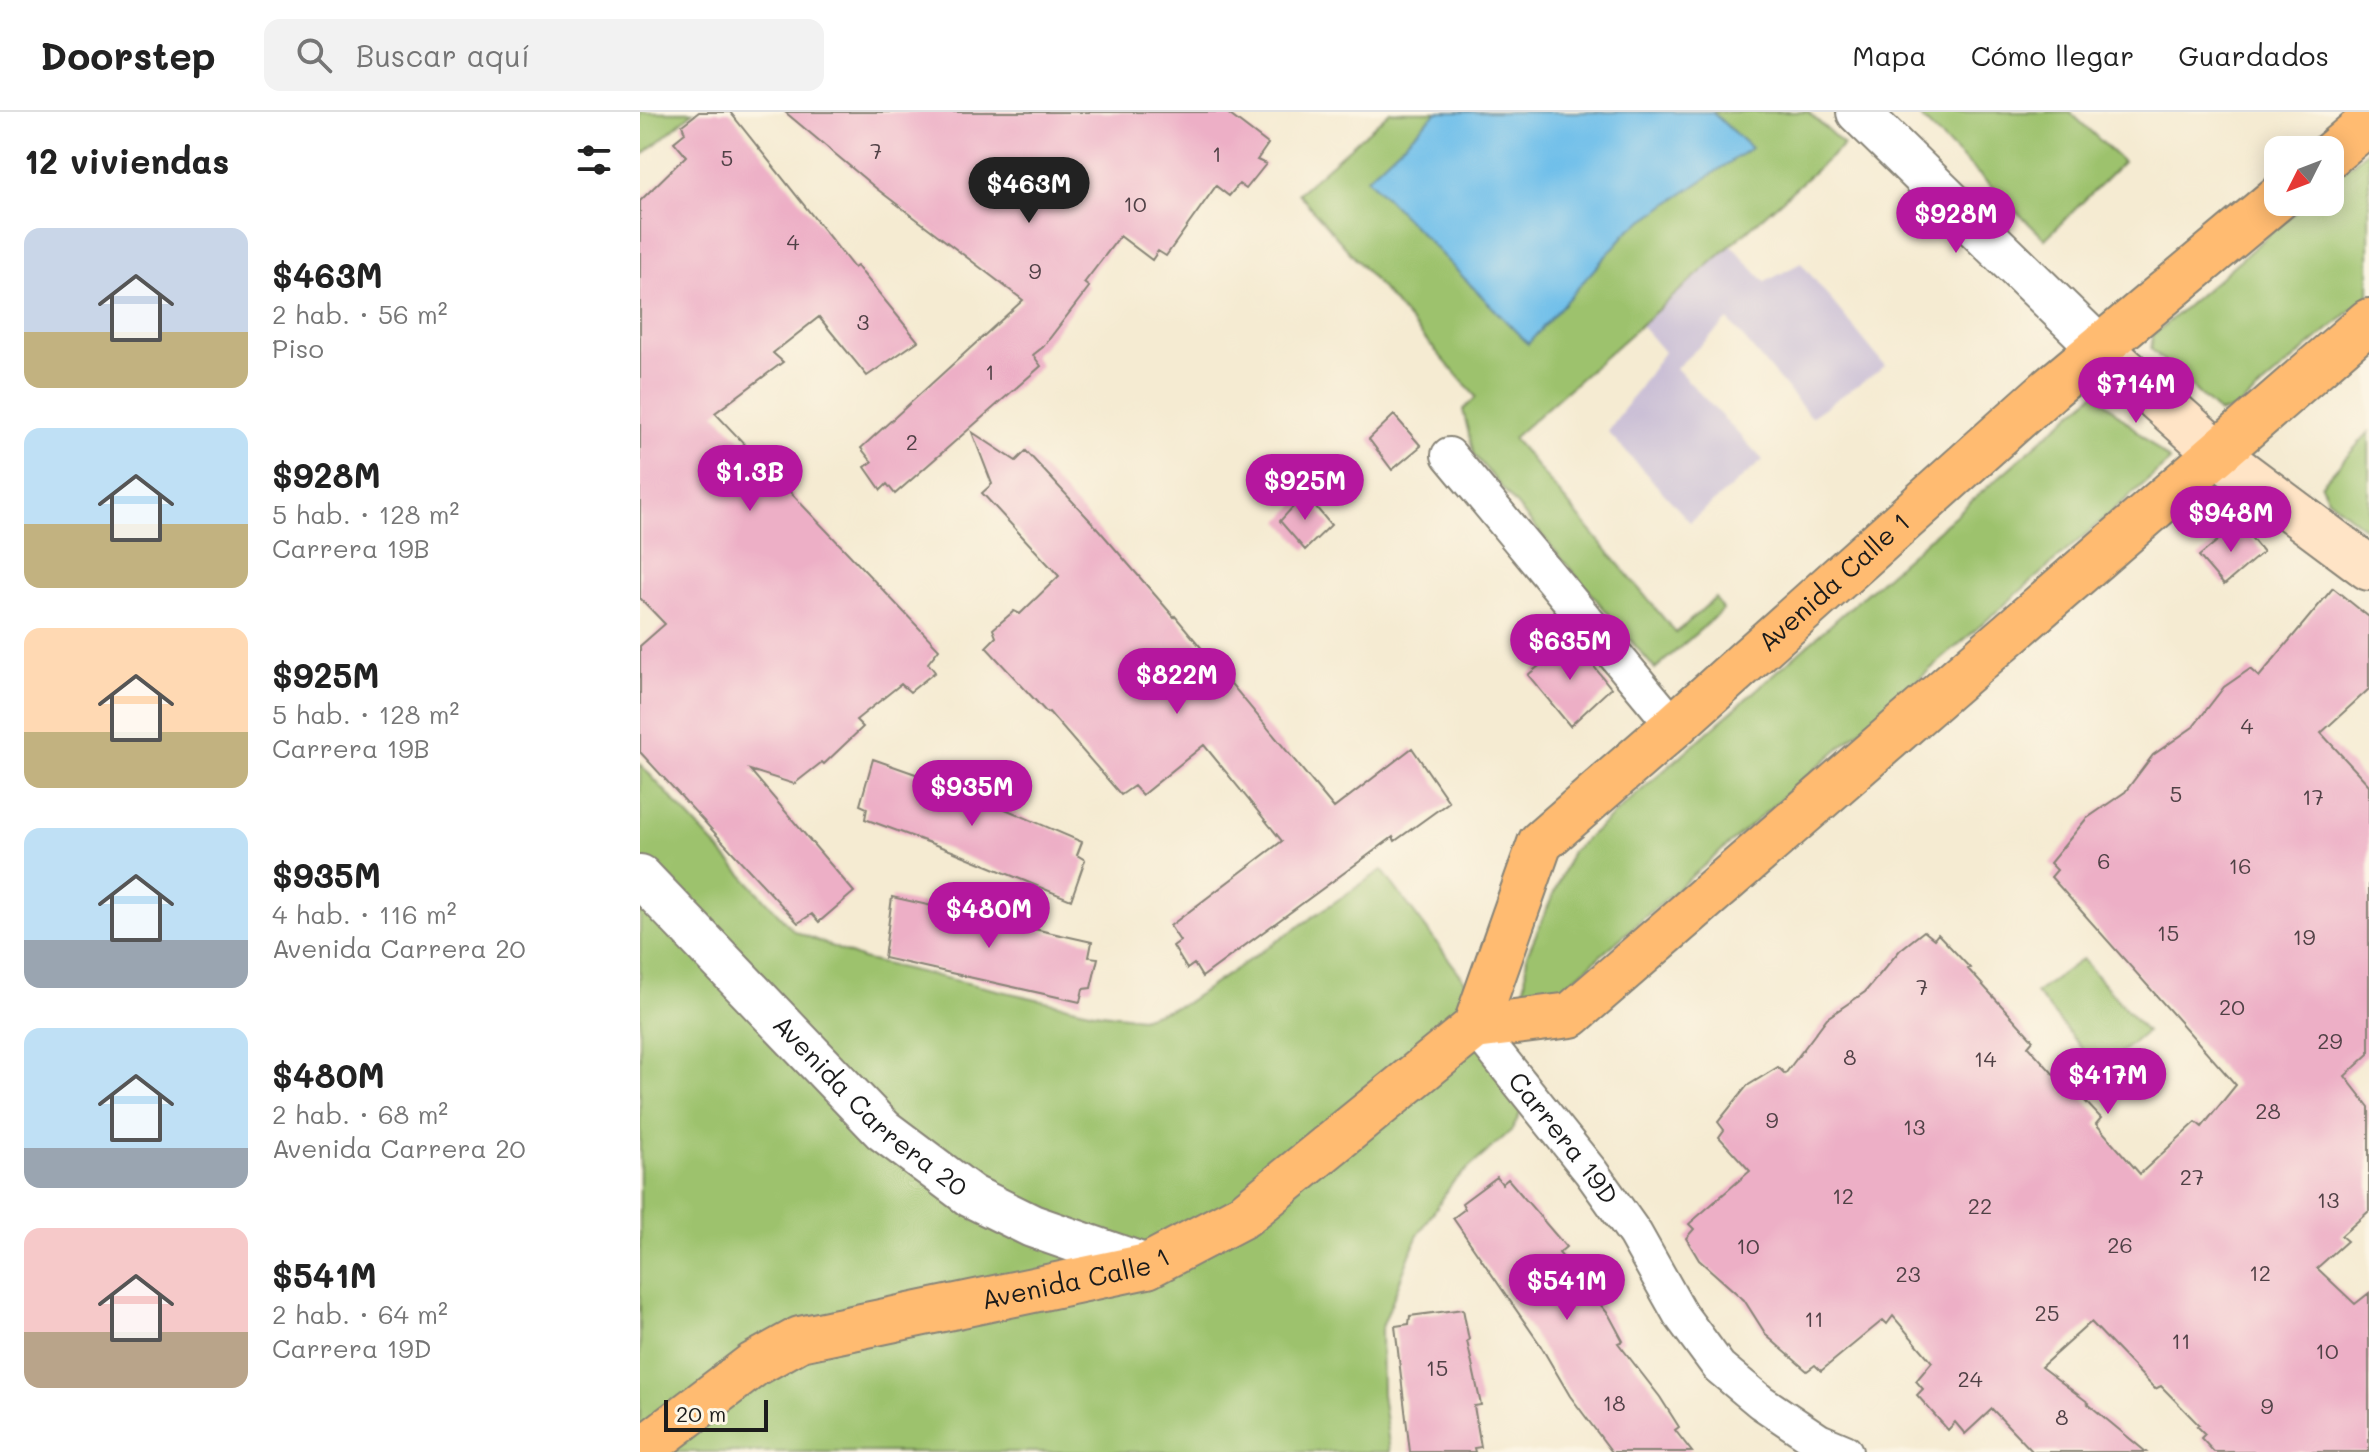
<!DOCTYPE html>
<html lang="es">
<head>
<meta charset="utf-8">
<style>
  body { margin:0; font-family:Mali,sans-serif; background:#f2f2f2; color:#222; height:100vh; display:flex; flex-direction:column; font-size:30px; white-space:nowrap }
  * { box-sizing:border-box; margin:0 }
  p { font-size:26px; color:#767676 }
  .icon { flex:none; width:44px; height:44px; fill:none; stroke:currentColor; stroke-width:2; stroke-linecap:round; stroke-linejoin:round }
  .map { position:relative; flex:1; overflow:hidden }
  .panel { display:flex; flex-direction:column; background:#fff; width:640px }
  .panel>* { flex:none }
  .needle { width:52px; rotate:228deg }
  .tools { position:absolute; left:1624px; top:24px; display:grid; gap:16px }
  .tools a { display:grid; place-items:center; width:80px; height:80px; border-radius:16px; background:#fff; box-shadow:0 4px 20px #0003; font-size:40px }
  .scale { position:absolute; left:24px; bottom:20px; width:104px; box-sizing:border-box; padding-left:8px; border:4px solid #1c1c1c; border-top:0; font-size:22px; line-height:28px; white-space:nowrap; color:#1c1c1c; -webkit-text-stroke:6px #fcf5e5; paint-order:stroke }
  .price { position:absolute; translate:-50% -68px; padding:0 18px; border-radius:28px; background:#b5179e; color:#fff; font-size:26px; line-height:52px; filter:drop-shadow(0 2px 4px #0008) }
  .price::after { content:''; position:absolute; left:50%; top:48px; width:24px; height:18px; margin-left:-12px; background:inherit; clip-path:polygon(0 0,100% 0,50% 100%) }
  .price.current { background:#222; color:#fff }
  ul { padding:0; list-style:none }
  li { display:flex; align-items:center; gap:24px; height:200px; padding:0 24px }
  li span { display:grid; place-items:center; flex:none; width:224px; height:160px; border-radius:16px; color:#555 }
  li>.icon { margin-inline-start:auto }
  span .icon { width:96px; height:96px; fill:#fffc; stroke-width:1 }
  li b { font-size:34px }
  h2 { display:flex; justify-content:space-between; align-items:center; height:96px; padding:0 24px; font-size:34px }
  header { display:flex; align-items:center; gap:48px; box-sizing:border-box; height:112px; padding:0 40px; background:#fff; border-bottom:2px solid #e0e0e0 }
  header strong { font-size:38px }
  nav { display:flex; gap:44px; margin-inline-start:auto; font-size:28px }
  .search { width:560px; height:72px; background:#f2f2f2; display:flex; align-items:center; gap:20px; box-sizing:border-box; padding:0 28px; border-radius:16px; color:#767676; font-size:30px }
  main { display:flex; flex:1; min-height:0 }
  .map>svg:first-child { display:block }
  .industrial { fill:#cabfd6 }
  .green { fill:#9dc26d; stroke:#5c6f44; stroke-width:2 }
  .water { fill:#70bfea; stroke:#466e83; stroke-width:2 }
  .building { fill:#edafc6 }
  .lines { fill:none; stroke-linecap:round; stroke-linejoin:round }
  .minor-casing { stroke:#888477; stroke-width:38 }
  .tertiary-casing { stroke:#888477; stroke-width:46 }
  .secondary-casing { stroke:#888477; stroke-width:48 }
  .primary-casing { stroke:#888477; stroke-width:48 }
  .minor { stroke:#fff; stroke-width:34 }
  .tertiary { stroke:#fff; stroke-width:42 }
  .secondary { stroke:#ffe4c6; stroke-width:44 }
  .primary { stroke:#ffbb71; stroke-width:44 }
  .labels { text-anchor:middle; stroke-width:6; stroke-linejoin:round; paint-order:stroke }
  .number-label { font-size:22px; fill:#504146 }
  .street-label { font-size:26px; fill:#1c1c1c; stroke:#fcf5e5 }
</style>
</head>
<body>
<header>
<strong>Doorstep</strong>
<div class="search"><svg class="icon" aria-label="search" viewBox="0 0 24 24"><circle cx="10" cy="10" r="6"/><path d="M15 15l6 6"/></svg>Buscar aquí</div>
<nav><a>Mapa</a><a>Cómo llegar</a><a>Guardados</a></nav>
</header>
<main>
<section class="panel">
<h2>12 viviendas<svg class="icon" aria-label="filters" viewBox="0 0 24 24"><path d="M4 7h16M4 17h16"/><circle cx="9" cy="7" r="2"/><circle cx="15" cy="17" r="2"/></svg></h2>
<ul>
<li><span style="background:linear-gradient(#c9d6e8 65%,#c2b280 0)"><svg class="icon" aria-label="home" viewBox="0 0 24 24"><path d="M3 11l9-7 9 7M6 9v11h12V9"/></svg></span><div><b>$463M</b><p>2 hab. · 56 m²</p><p>Piso</p></div></li>
<li><span style="background:linear-gradient(#bfe0f5 60%,#c2b280 0)"><svg class="icon" aria-label="home" viewBox="0 0 24 24"><path d="M3 11l9-7 9 7M6 9v11h12V9"/></svg></span><div><b>$928M</b><p>5 hab. · 128 m²</p><p>Carrera 19B</p></div></li>
<li><span style="background:linear-gradient(#ffd9b3 65%,#c2b280 0)"><svg class="icon" aria-label="home" viewBox="0 0 24 24"><path d="M3 11l9-7 9 7M6 9v11h12V9"/></svg></span><div><b>$925M</b><p>5 hab. · 128 m²</p><p>Carrera 19B</p></div></li>
<li><span style="background:linear-gradient(#bfe0f5 70%,#9aa5b1 0)"><svg class="icon" aria-label="home" viewBox="0 0 24 24"><path d="M3 11l9-7 9 7M6 9v11h12V9"/></svg></span><div><b>$935M</b><p>4 hab. · 116 m²</p><p>Avenida Carrera 20</p></div></li>
<li><span style="background:linear-gradient(#bfe0f5 75%,#9aa5b1 0)"><svg class="icon" aria-label="home" viewBox="0 0 24 24"><path d="M3 11l9-7 9 7M6 9v11h12V9"/></svg></span><div><b>$480M</b><p>2 hab. · 68 m²</p><p>Avenida Carrera 20</p></div></li>
<li><span style="background:linear-gradient(#f6c9c9 65%,#b9a48a 0)"><svg class="icon" aria-label="home" viewBox="0 0 24 24"><path d="M3 11l9-7 9 7M6 9v11h12V9"/></svg></span><div><b>$541M</b><p>2 hab. · 64 m²</p><p>Carrera 19D</p></div></li>
</ul>
</section>
<div class="map">
<svg width="1729" height="1340" viewBox="0 0 1729 1340">
  <rect width="100%" height="100%" fill="#fcf5e5"/>
  <filter id="ink" filterUnits="userSpaceOnUse"><feTurbulence type="fractalNoise" baseFrequency=".0125" numOctaves="2"/><feDisplacementMap in="SourceGraphic" scale="16" xChannelSelector="R" yChannelSelector="G"/><feConvolveMatrix kernelMatrix="1 2 1 2 8 2 1 2 1" color-interpolation-filters="sRGB"/></filter>
  <filter id="wash" filterUnits="userSpaceOnUse"><feTurbulence type="fractalNoise" baseFrequency=".006" numOctaves="4" result="noise"/><feDisplacementMap in="SourceGraphic" scale="32" xChannelSelector="R" yChannelSelector="G"/><feGaussianBlur stdDeviation="1.8" result="paint"/><feColorMatrix in="noise" values="0 0 0 0 0 0 0 0 0 0 0 0 0 0 0 0 0 1.4 0 .05"/><feComposite in="paint" operator="in"/></filter>
  <g filter="url(#wash)">
    <rect width="100%" height="100%" fill="#f5ebd2"/>
    <path class="industrial" d="M 1091,133 L 1125,170 L 1161,151 L 1245,254 L 1171,305 L 1088,208 L 1036,256 L 1123,348 L 1050,410 L 968,320 L 1024,240 L 1001,213 Z"/>
    <path class="green" d="M 0,0 L 53,0 L 0,45 Z
      M 750,0 L 1168,0 L 1204,33 L 873,326 L 1036,521 L 1075,486 L 1083,498 L 1015,557 L 834,343 L 823,298 L 836,285 L 658,81 Z
      M 1275,0 L 1430,0 L 1483,50 L 1405,127 Z
      M 1729,37 L 1729,183 L 1597,296 L 1579,301 L 1511,237 L 1513,223 L 1667,90 L 1690,90 L 1690,70 Z
      M 1455,281 L 1530,349 L 898,898 L 884,888 L 887,843 L 932,739 Z
      M 1729,320 L 1729,420 L 1688,387 L 1681,373 Z
      M 0,652 L 154,819 L 222,847 L 454,900 L 501,906 L 544,892 L 742,758 L 898,966 L 872,1018 L 813,1070 L 777,1125 L 741,1218 L 742,1282 L 750,1340 L 0,1340 Z
      M 1442,847 L 1506,920 L 1460,958 L 1396,881 Z"/>
    <path class="water" d="M 797,0 L 1072,0 L 1111,36 L 989,118 L 888,232 L 727,66 Z"/>
    <g id="blocks">
      <path class="building" d="M 59,0 L 90,0 L 214,156 L 217,154 L 278,229 L 227,264 L 179,205 L 133,241 L 143,250 L 75,301 L 299,537 L 288,551 L 295,560 L 270,580 L 261,572 L 216,608 L 223,615 L 184,652 L 182,650 L 154,672 L 110,658 L 214,780 L 179,810 L 172,802 L 158,811 L 0,640 L 0,534 L 25,512 L 0,486 L 0,89 L 46,44 L 34,30 L 45,21 L 42,13 Z
        M 145,0 L 586,0 L 628,32 L 617,48 L 626,52 L 606,77 L 599,72 L 589,84 L 576,74 L 526,144 L 518,139 L 512,148 L 480,124 L 444,171 L 449,175 L 403,235 L 393,243 L 401,254 L 255,382 L 247,372 L 241,378 L 225,355 L 232,350 L 221,336 L 383,188 L 237,77 Z
        M 754,303 L 781,334 L 752,358 L 729,327 Z
        M 332,320 L 376,349 L 386,339 L 458,417 L 534,505 L 535,504 L 694,696 L 772,636 L 809,690 L 755,729 L 753,725 L 562,865 L 554,852 L 547,857 L 533,834 L 540,829 L 530,814 L 642,729 L 564,633 L 502,683 L 494,674 L 481,683 L 409,600 L 407,601 L 346,535 L 356,525 L 353,517 L 374,499 L 380,502 L 419,464 L 342,381 L 352,372 Z
        M 665,382 L 691,413 L 665,438 L 640,409 Z
        M 1599,411 L 1623,440 L 1584,473 L 1559,444 Z
        M 1693,476 L 1729,505 L 1729,577 L 1681,621 L 1729,673 L 1729,942 L 1705,964 L 1729,995 L 1729,1099 L 1701,1124 L 1707,1129 L 1677,1156 L 1715,1192 L 1729,1181 L 1729,1340 L 1574,1340 L 1561,1326 L 1565,1322 L 1557,1314 L 1559,1313 L 1521,1274 L 1515,1277 L 1451,1210 L 1401,1255 L 1449,1291 L 1448,1292 L 1506,1340 L 1393,1340 L 1352,1297 L 1325,1322 L 1315,1310 L 1308,1318 L 1277,1283 L 1283,1277 L 1276,1269 L 1292,1250 L 1253,1204 L 1247,1212 L 1243,1208 L 1181,1259 L 1175,1253 L 1167,1259 L 1127,1224 L 1104,1188 L 1059,1148 L 1046,1126 L 1054,1117 L 1049,1112 L 1110,1059 L 1079,1025 L 1084,1018 L 1078,1010 L 1107,974 L 1138,955 L 1145,962 L 1187,906 L 1225,880 L 1260,838 L 1284,819 L 1294,827 L 1298,822 L 1330,856 L 1328,857 L 1393,928 L 1388,934 L 1426,976 L 1429,972 L 1461,1006 L 1456,1012 L 1500,1062 L 1556,1010 L 1562,1015 L 1596,973 L 1411,765 L 1417,758 L 1410,751 L 1446,707 L 1485,680 L 1513,643 L 1553,615 L 1584,575 L 1610,557 L 1619,565 Z
        M 932,527 L 971,576 L 930,614 L 888,563 Z
        M 233,647 L 321,678 L 442,730 L 437,743 L 445,748 L 431,788 L 312,739 L 225,707 L 227,696 L 220,693 Z
        M 252,785 L 452,830 L 449,845 L 458,846 L 451,876 L 443,877 L 440,890 L 244,846 Z
        M 857,1065 L 862,1072 L 868,1067 L 926,1135 L 919,1141 L 969,1203 L 983,1229 L 978,1231 L 1020,1285 L 1039,1315 L 1035,1318 L 1052,1340 L 972,1340 L 930,1284 L 899,1231 L 813,1106 L 825,1097 L 822,1091 Z
        M 823,1197 L 829,1228 L 827,1229 L 841,1293 L 834,1294 L 841,1335 L 834,1336 L 835,1340 L 770,1340 L 755,1214 L 769,1212 L 770,1204 Z"/>
    </g>
  </g>
  <g filter="url(#ink)">
    <use href="#blocks" fill-opacity="0" stroke="#888477" stroke-width="2"/>
    <g class="lines">
      <g class="minor-casing">
        <g id="minor">
          <path d="M 809,343 L 1034,614"/>
          <path id="s1" d="M 835,915 L 951,1060 L 995,1122 L 1040,1202 L 1079,1255 L 1121,1290 L 1179,1329 L 1205,1340"/>
        </g>
      </g>
      <g class="tertiary-casing">
        <g id="tertiary">
          <path d="M 1218,0 L 1460,236"/>
          <path id="s2" d="M 0,764 L 243,1018 L 331,1084 L 392,1114 L 507,1154"/>
        </g>
      </g>
      <g class="secondary-casing">
        <path id="secondary" d="M 1460,236 L 1594,355 L 1729,456"/>
      </g>
      <g class="primary-casing">
        <g id="primary">
          <path d="M 1690,43 L 1729,10"/>
          <path d="M 835,915 L 931,903 L 1729,209"/>
          <path id="s3" d="M 0,1339 L 113,1253 L 160,1227 L 507,1154 L 604,1103 L 835,915 L 900,731 L 1034,614 L 1410,277 L 1638,86"/>
        </g>
      </g>
      <use href="#minor" class="minor"/>
      <use href="#tertiary" class="tertiary"/>
      <use href="#secondary" class="secondary"/>
      <use href="#primary" class="primary"/>
    </g>
  </g>
  <g class="labels">
    <g class="number-label">
      <text x="236" y="47">7</text>
      <text x="577" y="50">1</text>
      <text x="87" y="54">5</text>
      <text x="495" y="100">10</text>
      <text x="153" y="138">4</text>
      <text x="395" y="167">9</text>
      <text x="223" y="218">3</text>
      <text x="350" y="268">1</text>
      <text x="272" y="338">2</text>
      <text x="1607" y="622">4</text>
      <text x="1536" y="690">5</text>
      <text x="1673" y="693">17</text>
      <text x="1464" y="757">6</text>
      <text x="1600" y="762">16</text>
      <text x="1528" y="829">15</text>
      <text x="1664" y="833">19</text>
      <text x="1282" y="883">7</text>
      <text x="1592" y="903">20</text>
      <text x="1690" y="937">29</text>
      <text x="1210" y="953">8</text>
      <text x="1345" y="955">14</text>
      <text x="1628" y="1007">28</text>
      <text x="1132" y="1016">9</text>
      <text x="1274" y="1023">13</text>
      <text x="1552" y="1073">27</text>
      <text x="1203" y="1092">12</text>
      <text x="1688" y="1096">13</text>
      <text x="1340" y="1102">22</text>
      <text x="1480" y="1141">26</text>
      <text x="1108" y="1142">10</text>
      <text x="1620" y="1169">12</text>
      <text x="1268" y="1170">23</text>
      <text x="1407" y="1209">25</text>
      <text x="1174" y="1215">11</text>
      <text x="1541" y="1237">11</text>
      <text x="1687" y="1247">10</text>
      <text x="797" y="1264">15</text>
      <text x="1330" y="1275">24</text>
      <text x="974" y="1299">18</text>
      <text x="1627" y="1302">9</text>
      <text x="1422" y="1313">8</text>
    </g>
    <g class="street-label">
      <text dy="9" stroke="none"><textPath href="#s3" startOffset="1546">Avenida Calle 1</textPath></text>
      <text dy="9" stroke="none"><textPath href="#s2" startOffset="326">Avenida Carrera 20</textPath></text>
      <text dy="9" stroke="none"><textPath href="#s1" startOffset="142">Carrera 19D</textPath></text>
      <text dy="9" stroke="none"><textPath href="#s3" startOffset="478">Avenida Calle 1</textPath></text>
    </g>
  </g>
</svg>
<div class="tools">
<a><svg class="needle" viewBox="-14 -14 28 28"><path d="M0-13l5 13h-10z" fill="#e53935"/><path d="M0 13l5-13h-10z" fill="#767676"/></svg></a>
</div>
<div class="scale">20 m</div>
<b class="price current" style="left:389px;top:113px">$463M</b>
<b class="price" style="left:1316px;top:143px">$928M</b>
<b class="price" style="left:1496px;top:313px">$714M</b>
<b class="price" style="left:110px;top:401px">$1.3B</b>
<b class="price" style="left:665px;top:410px">$925M</b>
<b class="price" style="left:1591px;top:442px">$948M</b>
<b class="price" style="left:930px;top:570px">$635M</b>
<b class="price" style="left:537px;top:604px">$822M</b>
<b class="price" style="left:332px;top:716px">$935M</b>
<b class="price" style="left:349px;top:838px">$480M</b>
<b class="price" style="left:1468px;top:1004px">$417M</b>
<b class="price" style="left:927px;top:1210px">$541M</b>
</div>
</main>
</body>
</html>
